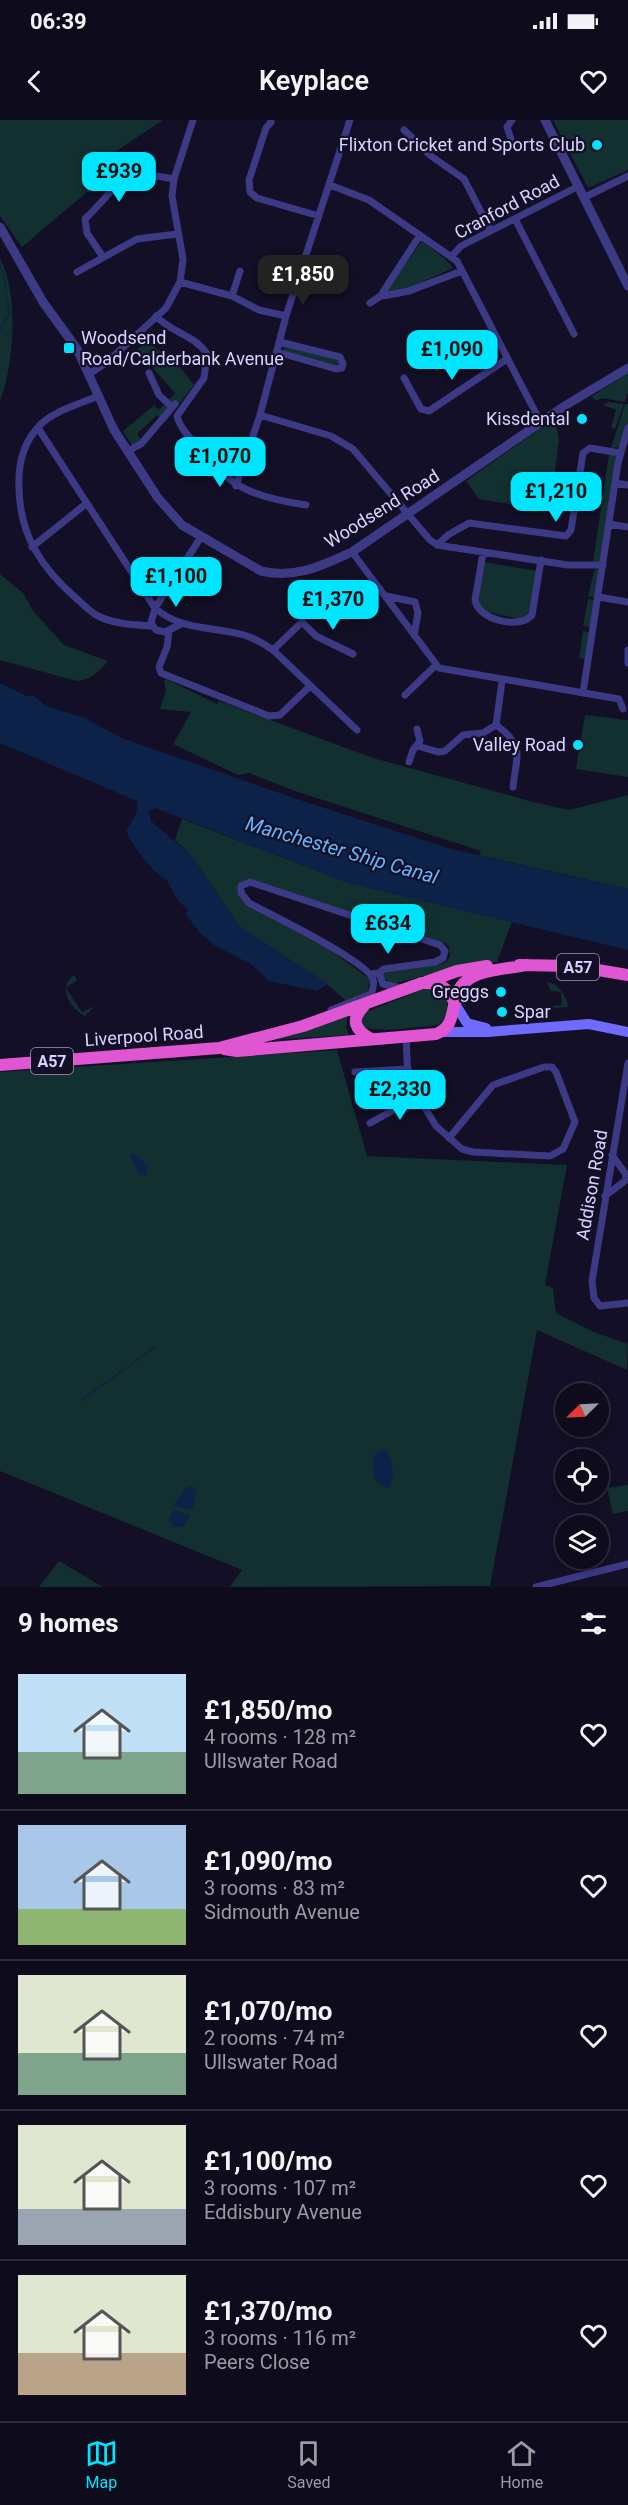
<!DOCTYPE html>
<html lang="en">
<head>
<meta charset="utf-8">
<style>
  body { margin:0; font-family:Roboto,sans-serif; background:#1c1929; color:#f1f3f6; height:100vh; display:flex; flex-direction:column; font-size:22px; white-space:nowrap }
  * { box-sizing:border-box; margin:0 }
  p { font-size:20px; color:#9b9ba3 }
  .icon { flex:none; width:33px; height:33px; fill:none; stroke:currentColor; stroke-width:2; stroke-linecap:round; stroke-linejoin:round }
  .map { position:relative; height:1467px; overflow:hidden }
  .sheet { display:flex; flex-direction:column; background:#0e0b1c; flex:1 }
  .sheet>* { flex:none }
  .needle { width:39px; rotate:246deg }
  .tools { position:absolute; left:555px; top:1263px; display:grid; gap:12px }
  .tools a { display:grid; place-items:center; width:54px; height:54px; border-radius:50%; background:#0e0b1c; box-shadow:0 3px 9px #0003,0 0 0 2px #2e2b3b; font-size:30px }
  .price { position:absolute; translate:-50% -51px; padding:0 14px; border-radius:12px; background:#00e5ff; color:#111; font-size:20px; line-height:39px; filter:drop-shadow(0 2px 3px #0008) }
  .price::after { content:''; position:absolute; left:50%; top:36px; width:18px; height:14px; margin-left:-9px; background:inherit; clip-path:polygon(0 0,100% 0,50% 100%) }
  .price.current { background:#222; color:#fff }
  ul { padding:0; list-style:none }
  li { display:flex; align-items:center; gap:18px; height:150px; padding:0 18px }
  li+li { border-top:2px solid #2e2b3b }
  li span { display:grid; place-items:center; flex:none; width:168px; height:120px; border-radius:0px; color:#555 }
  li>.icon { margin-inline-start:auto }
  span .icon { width:72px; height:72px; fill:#fffc; stroke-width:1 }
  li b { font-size:26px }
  h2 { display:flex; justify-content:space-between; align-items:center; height:72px; padding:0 18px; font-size:26px }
  .status { display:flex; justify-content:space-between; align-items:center; height:42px; padding:0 30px; background:#0e0b1c; direction:ltr }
  .status svg { height:16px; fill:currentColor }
  header { display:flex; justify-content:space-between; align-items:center; height:78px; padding:0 18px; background:#0e0b1c; font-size:27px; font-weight:600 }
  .dock { display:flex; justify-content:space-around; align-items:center; height:84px; border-top:2px solid #2e2b3b; background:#0e0b1c; font-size:16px; color:#9b9ba3 }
  .dock a { display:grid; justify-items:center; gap:3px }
  .dock .current { color:#00e5ff }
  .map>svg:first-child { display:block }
  .green { fill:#12302f }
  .water { fill:#0c2248 }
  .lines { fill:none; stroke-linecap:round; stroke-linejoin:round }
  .stream { stroke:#0c2248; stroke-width:1.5 }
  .minor { stroke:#3d3a85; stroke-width:7 }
  .tertiary { stroke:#3d3a85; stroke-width:9 }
  .secondary { stroke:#6f6bff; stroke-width:10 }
  .trunk { stroke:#e055d1; stroke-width:12 }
  .poi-dot { fill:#00e5ff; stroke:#130f26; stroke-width:2 }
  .labels { text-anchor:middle; stroke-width:4.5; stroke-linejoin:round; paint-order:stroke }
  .shield { fill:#130f26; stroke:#9e99be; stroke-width:1.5 }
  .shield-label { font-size:16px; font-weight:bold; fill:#d9d4ff }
  .poi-label { font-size:18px; fill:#d9d4ff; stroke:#130f26; text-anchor:end }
  .street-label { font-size:18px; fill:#d9d4ff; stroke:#130f26 }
  .water-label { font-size:20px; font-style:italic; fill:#62b6ff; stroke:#130f26 }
</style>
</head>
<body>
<div class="status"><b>06:39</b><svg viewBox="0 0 49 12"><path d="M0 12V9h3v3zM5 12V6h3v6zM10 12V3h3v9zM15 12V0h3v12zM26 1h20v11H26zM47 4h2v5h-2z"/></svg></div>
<header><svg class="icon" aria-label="back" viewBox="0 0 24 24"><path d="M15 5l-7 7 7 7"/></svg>Keyplace<svg class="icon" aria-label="heart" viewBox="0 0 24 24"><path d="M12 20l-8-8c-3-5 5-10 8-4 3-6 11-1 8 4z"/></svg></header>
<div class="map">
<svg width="628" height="1467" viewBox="0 0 628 1467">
  <rect width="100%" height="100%" fill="#130f26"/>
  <path class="green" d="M 0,0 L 163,0 L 86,51 L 95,65 L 22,127 L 0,96 Z
    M 553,0 L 628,0 L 628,50 L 588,68 Z
    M 422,121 L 444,138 L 453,148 L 410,168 L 388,173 L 386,171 Z
    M 0,139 C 19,171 14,247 0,281 Z
    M 147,221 L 180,247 L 194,265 L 165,302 L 157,295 L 137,314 L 143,322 L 134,329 L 123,311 L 154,285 L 159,290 L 175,273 L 137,230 Z
    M 285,225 L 340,241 L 339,247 L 283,232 Z
    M 628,253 L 628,271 L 625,282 L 602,278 L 596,281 L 591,277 Z
    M 608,282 L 624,284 L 615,309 L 611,307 L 616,290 L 603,285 Z
    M 625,284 L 628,284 L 628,305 L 619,327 L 611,328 Z
    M 555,298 L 559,320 L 550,391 L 479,379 L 466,361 Z
    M 609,333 L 618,335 L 602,440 L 593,443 Z
    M 484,442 L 537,451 L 528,497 L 523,500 L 484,491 L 478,482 Z
    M 595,448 L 600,452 L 596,478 L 588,476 Z
    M 0,454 L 23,473 L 33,491 L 64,525 L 108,541 C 99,552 92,559 77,561 L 0,540 Z
    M 588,479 L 596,481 L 592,507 L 583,506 Z
    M 583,511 L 591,513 L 587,539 L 579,538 Z
    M 166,559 L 217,584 L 219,581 L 373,638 L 537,683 L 569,690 L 628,675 L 628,769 L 479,735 L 481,731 L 295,671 L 249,653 L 238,655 L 173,624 L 191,592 L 160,589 L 166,571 L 164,561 Z
    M 585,595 L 628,600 L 628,657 L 576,649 Z
    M 182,699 L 349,763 L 512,802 L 497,842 L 451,849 L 392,864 L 382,857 L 383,852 L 445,843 L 450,837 L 449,827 L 445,823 L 248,759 L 242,762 L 238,771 L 249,786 L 329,829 L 368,858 L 370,860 L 367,872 L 346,881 L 327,864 L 239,806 L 190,734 L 175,720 Z
    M 74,855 L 77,860 L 66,868 L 82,892 L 95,886 L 85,896 C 70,889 57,867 74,855 Z
    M 547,862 C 558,863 567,876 568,887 L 554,888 L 552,886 L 562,885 L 561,872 L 551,871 Z
    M 426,868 L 440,870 L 447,879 L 448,893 L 439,905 C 422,906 373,915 360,905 L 361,894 Z
    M 348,894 L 346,907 L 349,915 L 270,920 Z
    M 337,930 L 367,1036 L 567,1045 L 545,1165 L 553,1168 L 556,1193 L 594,1212 L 628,1224 L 627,1250 L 537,1210 L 490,1466 L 230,1467 L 242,1450 L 0,1351 L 0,952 Z
    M 628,1365 L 628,1391 L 613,1394 L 607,1368 Z
    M 59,1441 L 103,1467 L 39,1467 Z"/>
  <path class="water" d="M 0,563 L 27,576 L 34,576 L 46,586 L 85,598 L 124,619 L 297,679 L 451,729 L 628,769 L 628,830 L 349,763 L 155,688 L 148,691 L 151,701 L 190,734 L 239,806 L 327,864 L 317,871 L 269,861 L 252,845 L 214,825 L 199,812 L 185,793 L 188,790 L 177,779 L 167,760 C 156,757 129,722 126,710 C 132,702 139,692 137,681 L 0,623 Z
    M 133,1033 L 148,1046 L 146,1056 L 139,1054 L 130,1036 Z
    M 381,1329 L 387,1330 C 392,1341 396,1358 389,1368 L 378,1364 C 371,1354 370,1337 381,1329 Z
    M 188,1366 L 194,1367 L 197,1373 L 193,1387 L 188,1390 L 176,1386 L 175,1383 Z
    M 174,1390 L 191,1396 L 183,1407 L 174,1407 L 168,1400 Z"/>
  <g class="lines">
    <path class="stream" d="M 0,146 L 4,153 L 9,194 L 0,210
      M 82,1280 L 156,1226"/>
    <path class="minor" d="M 512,0 L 507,7 L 513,25
      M 271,2 L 266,8 L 249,60 L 250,72 L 257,78 L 319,96
      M 404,10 L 431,36 L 464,59 L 491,111
      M 330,65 L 369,80 L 457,141 L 541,303
      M 583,78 L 628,56
      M 515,99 L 574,214
      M 420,115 L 383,172 L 383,176 L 409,171 L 462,151
      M 452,136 L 461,126 L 577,67
      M 103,137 L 87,113 L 85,99 L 88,96 C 100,85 121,57 133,52 L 174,59
      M 77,152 L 137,119 L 177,114
      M 180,162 L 232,176 L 259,190 L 286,196
      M 232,176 L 240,151
      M 370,183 L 382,175
      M 156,196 C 171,213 194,214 207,234 L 204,258 L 177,296 C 180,308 190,318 198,327 C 230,369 255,377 306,385
      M 277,232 L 336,249 L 342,248 L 343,244 L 340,237 L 280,222
      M 149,253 L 159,275 L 172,287
      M 89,254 L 106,243 L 166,188 L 180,162 L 183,139 L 172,76 L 174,59 L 193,0
      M 404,258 L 421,289 L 429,291 L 507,239
      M 98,276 C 80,284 56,290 41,304 C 24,321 18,342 19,366 C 19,414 41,448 77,479 C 84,485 90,492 98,496 C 114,504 135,505 152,506
      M 260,295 L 331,316 L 353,329 L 429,419 L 437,425 L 568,445 L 603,445
      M 38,308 L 155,488 C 181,511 213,506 244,515 C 254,518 264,524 273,530 L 357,610
      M 195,320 C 213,332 228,338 248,328
      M 128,331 L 141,324 L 175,284
      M 615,363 L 628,365
      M 236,366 L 260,295 L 286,196 L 350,0
      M 609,404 L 628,407
      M 437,425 L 448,415 L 469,403 L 566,416 L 571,410 L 583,333 L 590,328 L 620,333
      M 32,427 L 87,383
      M 352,432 L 439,548 L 619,579 L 623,589
      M 483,433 L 475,480 C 478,500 520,510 532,495 L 541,440
      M 386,476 L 415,482 L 418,493 L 414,515
      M 599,477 L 628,482
      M 181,504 L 165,512 L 156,510 L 151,503 L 155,488 L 201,417
      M 169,511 L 167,527 L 159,547 L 161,553 L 269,596 L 280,595 L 309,567
      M 273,530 L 302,502 L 316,516 L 353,534
      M 628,530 L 628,543
      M 583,573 L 618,343 L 628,308
      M 405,575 L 436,545
      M 496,605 C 526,626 516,637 513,667
      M 418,626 L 438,632 L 445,631 L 463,615 L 483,613 L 496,605 L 502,561
      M 409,642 L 413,630 L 420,621 L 417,609
      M 379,853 L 383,864 L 401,868
      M 367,881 C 371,875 375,867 373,859 C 367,841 270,794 249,783 L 241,773 L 241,766 L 250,762 L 440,825 L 445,831 L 443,838 L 435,842 L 384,849 L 379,853 L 371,854
      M 331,890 L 371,874
      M 406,917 L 408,960 L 436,1006 L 462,1029 L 473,1032 L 550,1036 L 563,1029 L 575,1002 L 556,952 L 552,947 L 544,947 L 493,965 L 449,1018
      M 628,943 L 592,1161 L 594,1178 L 600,1186 L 628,1183
      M 355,952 L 408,949
      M 370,1003 L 419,976
      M 605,1076 L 626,1060 L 625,1053 L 612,1035
      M 536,1467 L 628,1444"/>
    <path class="tertiary" d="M 545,0 L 628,166
      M 0,107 L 43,182 L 77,229 L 114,310 L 158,378 L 182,405 L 261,451 C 296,459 321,446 352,432 L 566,285 L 628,248"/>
    <path class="secondary" d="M 455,884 L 467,903 L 486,908
      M 441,912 L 487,912 L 589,904 L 628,912"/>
    <path class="trunk" d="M 519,845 L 574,846 L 628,855
      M 426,862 L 457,851 L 487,846
      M 364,886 C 350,900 355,910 371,919
      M 224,929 L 237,931 L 436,914 C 460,905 448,878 464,863 C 478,849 509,849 527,845
      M 0,945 L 219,928 L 303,906 L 422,863 C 440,862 448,867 455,884"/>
  </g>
  <g class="poi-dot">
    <circle cx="597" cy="25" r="6"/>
    <rect x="63" y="222" width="12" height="12" rx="3"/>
    <circle cx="582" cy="299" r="6"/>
    <circle cx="578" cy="625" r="6"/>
    <circle cx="501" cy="872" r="6"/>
    <circle cx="502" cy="892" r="6"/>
  </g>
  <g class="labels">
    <g class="shield">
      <rect x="557" y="834" width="42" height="26" rx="4.5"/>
      <rect x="31" y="928" width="42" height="26" rx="4.5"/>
    </g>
    <g class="shield-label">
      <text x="578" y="853">A57</text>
      <text x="52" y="947">A57</text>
    </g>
    <g class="poi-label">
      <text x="585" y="31">Flixton Cricket and Sports Club</text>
      <text x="81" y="224" text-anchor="start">Woodsend<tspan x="81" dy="21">Road/Calderbank Avenue</tspan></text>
      <text x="570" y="305">Kissdental</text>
      <text x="566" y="631">Valley Road</text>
      <text x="489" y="878">Greggs</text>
      <text x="514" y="898" text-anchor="start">Spar</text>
    </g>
    <g class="street-label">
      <text transform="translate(507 87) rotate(-28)" y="6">Cranford Road</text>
      <text transform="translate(382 389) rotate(-32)" y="6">Woodsend Road</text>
      <text transform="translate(144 916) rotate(-4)" y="6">Liverpool Road</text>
      <text transform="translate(592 1065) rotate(-80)" y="6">Addison Road</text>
    </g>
    <g class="water-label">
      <text transform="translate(342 730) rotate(16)" y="7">Manchester Ship Canal</text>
    </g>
  </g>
</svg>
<div class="tools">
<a><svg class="needle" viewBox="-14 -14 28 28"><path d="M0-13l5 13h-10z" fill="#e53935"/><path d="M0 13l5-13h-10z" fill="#9b9ba3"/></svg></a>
<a><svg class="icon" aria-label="locate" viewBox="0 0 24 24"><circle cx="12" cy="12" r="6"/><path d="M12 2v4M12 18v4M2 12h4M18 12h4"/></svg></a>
<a><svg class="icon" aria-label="layers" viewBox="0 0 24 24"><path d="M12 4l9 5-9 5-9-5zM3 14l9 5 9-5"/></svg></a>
</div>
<b class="price" style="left:119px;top:83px">£939</b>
<b class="price current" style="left:303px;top:186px">£1,850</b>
<b class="price" style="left:452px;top:261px">£1,090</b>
<b class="price" style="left:220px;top:368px">£1,070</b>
<b class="price" style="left:556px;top:403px">£1,210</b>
<b class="price" style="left:176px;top:488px">£1,100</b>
<b class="price" style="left:333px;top:511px">£1,370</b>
<b class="price" style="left:388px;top:835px">£634</b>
<b class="price" style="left:400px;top:1001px">£2,330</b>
</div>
<section class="sheet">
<h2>9 homes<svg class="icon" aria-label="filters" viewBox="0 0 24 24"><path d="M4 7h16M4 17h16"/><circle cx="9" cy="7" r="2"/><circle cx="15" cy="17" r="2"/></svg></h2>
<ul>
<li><span style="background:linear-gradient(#bfe0f5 65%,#7fa58c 0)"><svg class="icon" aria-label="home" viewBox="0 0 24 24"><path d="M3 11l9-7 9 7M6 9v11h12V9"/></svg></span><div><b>£1,850/mo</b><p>4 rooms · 128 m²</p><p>Ullswater Road</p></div><svg class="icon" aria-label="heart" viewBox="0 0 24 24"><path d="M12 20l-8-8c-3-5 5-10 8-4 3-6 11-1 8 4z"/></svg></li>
<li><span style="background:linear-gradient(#a9c7e8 70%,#8fb573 0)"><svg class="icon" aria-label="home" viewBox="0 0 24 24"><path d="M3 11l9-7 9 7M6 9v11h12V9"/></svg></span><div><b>£1,090/mo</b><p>3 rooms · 83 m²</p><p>Sidmouth Avenue</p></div><svg class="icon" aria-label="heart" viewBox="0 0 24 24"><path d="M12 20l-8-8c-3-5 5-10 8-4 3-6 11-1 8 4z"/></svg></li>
<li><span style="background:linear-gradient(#dfe7d0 65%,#7fa58c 0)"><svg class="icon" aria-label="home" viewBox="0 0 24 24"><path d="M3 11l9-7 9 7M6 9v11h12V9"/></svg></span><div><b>£1,070/mo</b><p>2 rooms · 74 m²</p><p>Ullswater Road</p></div><svg class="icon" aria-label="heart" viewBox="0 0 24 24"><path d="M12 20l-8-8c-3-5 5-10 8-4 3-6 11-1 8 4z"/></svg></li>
<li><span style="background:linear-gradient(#dfe7d0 70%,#9aa5b1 0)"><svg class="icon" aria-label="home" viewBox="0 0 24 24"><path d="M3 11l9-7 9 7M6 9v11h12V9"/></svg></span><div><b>£1,100/mo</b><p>3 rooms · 107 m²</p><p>Eddisbury Avenue</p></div><svg class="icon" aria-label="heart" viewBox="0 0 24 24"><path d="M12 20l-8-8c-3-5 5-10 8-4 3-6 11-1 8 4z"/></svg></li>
<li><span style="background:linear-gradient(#dfe7d0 65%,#b9a48a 0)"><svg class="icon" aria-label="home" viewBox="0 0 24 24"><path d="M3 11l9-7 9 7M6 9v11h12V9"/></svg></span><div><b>£1,370/mo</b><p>3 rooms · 116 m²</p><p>Peers Close</p></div><svg class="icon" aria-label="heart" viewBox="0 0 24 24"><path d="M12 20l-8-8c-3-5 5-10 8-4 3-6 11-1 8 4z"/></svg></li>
</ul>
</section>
<nav class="dock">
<a class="current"><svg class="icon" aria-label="map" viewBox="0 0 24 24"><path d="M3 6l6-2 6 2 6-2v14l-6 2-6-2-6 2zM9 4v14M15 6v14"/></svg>Map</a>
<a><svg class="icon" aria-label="saved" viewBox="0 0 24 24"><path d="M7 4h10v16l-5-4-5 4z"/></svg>Saved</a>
<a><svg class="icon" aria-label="home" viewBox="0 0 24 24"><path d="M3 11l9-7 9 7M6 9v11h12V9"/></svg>Home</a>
</nav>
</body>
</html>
